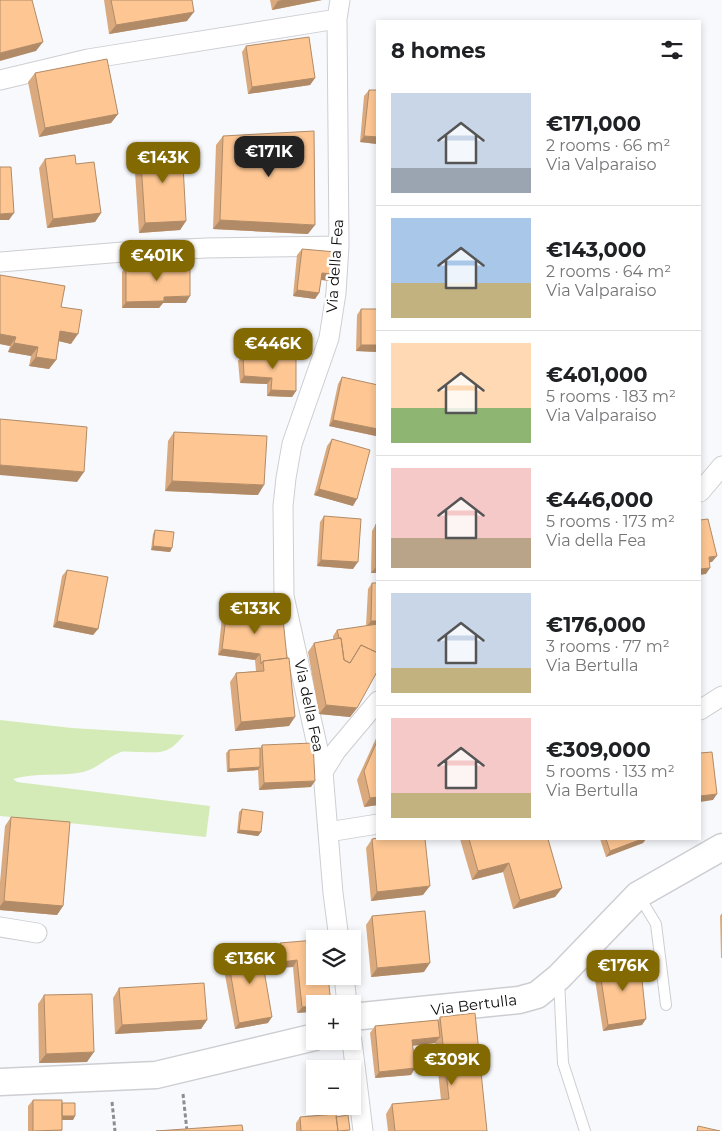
<!DOCTYPE html>
<html lang="en">
<head>
<meta charset="utf-8">
<style>
  body { margin:0; font-family:Montserrat,sans-serif; background:#f6f6f6; color:#202124; height:100vh; display:flex; flex-direction:column; font-size:19px; white-space:nowrap }
  * { box-sizing:border-box; margin:0 }
  p { font-size:16px; color:#757577 }
  .icon { flex:none; width:28px; height:28px; fill:none; stroke:currentColor; stroke-width:2; stroke-linecap:round; stroke-linejoin:round }
  .map { position:relative; flex:1; overflow:hidden }
  .side { position:absolute; left:376px; top:20px; width:325px; height:820px; display:flex; flex-direction:column; background:#fff; border-radius:0px; box-shadow:0 2px 8px #0003 }
  .side>* { flex:none }
  .fabs { position:absolute; left:306px; top:930px; display:grid; gap:10px }
  .fabs a { display:grid; place-items:center; width:55px; height:55px; border-radius:0px; background:#fff; box-shadow:0 2px 8px #0003; font-size:25px }
  .price { position:absolute; translate:-50% -42px; padding:0 11px; border-radius:10px; background:#826901; color:#fff; font-size:16px; line-height:32px; filter:drop-shadow(0 1px 2px #0008) }
  .price::after { content:''; position:absolute; left:50%; top:30px; width:15px; height:11px; margin-left:-8px; background:inherit; clip-path:polygon(0 0,100% 0,50% 100%) }
  .price.on { background:#222; color:#fff }
  ul { padding:0; list-style:none }
  li { display:flex; align-items:center; gap:15px; height:125px; padding:0 15px }
  li+li { border-top:1px solid #e0e0e0 }
  li span { display:grid; place-items:center; flex:none; width:140px; height:100px; border-radius:0px; color:#555 }
  li>.icon { margin-inline-start:auto }
  span .icon { width:60px; height:60px; fill:#fffc; stroke-width:1 }
  li b { font-size:21px }
  h2 { display:flex; justify-content:space-between; align-items:center; height:60px; padding:0 15px; font-size:21px }
  .map>svg:first-child { display:block }
  .green { fill:#d5ebb7 }
  .lines { fill:none; stroke-linecap:round; stroke-linejoin:round }
  .lane-casing { stroke:#cdced2; stroke-width:12 }
  .street-casing { stroke:#cdced2; stroke-width:21 }
  .secondary-casing { stroke:#cdced2; stroke-width:29 }
  .path { stroke:#8d8d90; stroke-width:3; stroke-dasharray:4 2.5; stroke-linecap:butt }
  .lane { stroke:#fff; stroke-width:10 }
  .street { stroke:#fff; stroke-width:19 }
  .secondary { stroke:#fff; stroke-width:26 }
  .wall { fill:#daaa7e }
  .shaded-wall { fill:#b18b67 }
  .building { fill:#fdc693; stroke:#b18b67 }
  .labels { text-anchor:middle; stroke-width:5; stroke-linejoin:round; paint-order:stroke }
  .street-label { font-size:15px; fill:#0c0c0e; stroke:#fff }
</style>
</head>
<body>
<div class="map">
<svg width="722" height="1131" viewBox="0 0 722 1131">
  <rect width="100%" height="100%" fill="#f8f9fd"/>
  <path class="green" d="M 0,720 L 72,728 L 184,735 C 167,756 161,752 136,752 C 131,752 125,751 121,752 C 107,757 97,769 83,772 C 60,777 36,772 13,779 L 17,782 L 210,806 L 206,837 L 0,816 Z"/>
  <g class="lines">
    <g class="lane-casing">
      <path id="lane" d="M 639,896 L 656,924 L 666,1005
        M 559,980 L 563,1063 L 585,1131"/>
    </g>
    <g class="street-casing">
      <path id="street" d="M 0,80 L 88,59 L 337,19
        M 0,262 L 123,252 L 206,248 L 339,246
        M 700,492 L 722,466
        M 700,710 L 722,696
        M 323,772 L 284,596 L 283,506 L 286,478 L 292,444 L 329,338 L 336,293 L 339,246 L 337,19 L 340,0
        M 328,832 L 378,824
        M 0,927 L 37,933
        M 339,939 L 333,893 L 323,772 L 336,751 L 378,701
        M 344,976 L 347,1004
        M 352,1041 L 363,1131"/>
    </g>
    <g class="secondary-casing">
      <path id="secondary" d="M 352,1017 L 519,1000 L 537,995 L 559,977 L 638,895 L 722,847
        M 0,1082 L 156,1075 L 315,1037"/>
    </g>
    <path class="path" d="M 319,1063 L 326,1065 L 332,1069
      M 183,1094 L 187,1131
      M 112,1102 L 115,1131"/>
    <use href="#lane" class="lane"/>
    <use href="#street" class="street"/>
    <use href="#secondary" class="secondary"/>
  </g>
  <path class="wall" d="M 104,0 L 192,0 L 187,21 L 109,34 Z
    M 270,0 L 322,0 L 272,10 Z
    M 246,46 L 315,78 L 310,85 L 248,94 L 242,52 Z
    M 35,73 L 118,114 L 111,123 L 39,137 L 28,82 Z
    M 369,90 L 378,90 L 378,153 L 376,152 L 377,144 L 360,142 L 364,96 Z
    M 223,136 L 308,234 L 213,229 L 216,145 Z
    M 140,148 L 186,221 L 180,230 L 139,233 L 134,157 Z
    M 45,159 L 76,164 L 101,213 L 95,222 L 47,228 L 39,168 Z
    M 302,249 L 334,274 L 329,281 L 321,280 L 319,293 L 315,299 L 293,296 L 297,255 Z
    M 126,265 L 186,303 L 163,303 L 159,308 L 122,308 L 122,272 Z
    M 61,307 L 71,344 L 59,341 L 56,360 L 49,369 L 29,366 L 31,356 L 8,352 L 10,346 L 0,344 Z
    M 361,309 L 378,309 L 378,352 L 356,351 L 357,315 Z
    M 243,355 L 296,391 L 292,397 L 267,396 L 267,384 L 240,383 L 238,361 Z
    M 342,377 L 376,436 L 329,426 L 338,384 Z
    M 174,432 L 258,495 L 165,491 L 168,441 Z
    M 332,439 L 353,506 L 314,495 L 327,446 Z
    M 324,516 L 353,569 L 317,566 L 320,522 Z
    M 376,524 L 378,525 L 378,573 L 371,573 L 372,531 Z
    M 155,530 L 172,548 L 170,552 L 151,550 L 153,534 Z
    M 67,570 L 98,629 L 93,635 L 53,627 L 62,576 Z
    M 372,583 L 378,583 L 357,708 L 350,717 L 319,714 L 308,652 L 314,643 L 333,639 L 333,636 L 337,630 L 366,626 L 368,589 Z
    M 227,610 L 283,619 L 289,726 L 235,731 L 230,682 L 236,673 L 256,671 L 255,660 L 218,655 L 222,617 Z
    M 378,734 L 378,805 L 364,807 L 357,780 Z
    M 262,745 L 311,787 L 259,790 L 258,770 L 227,772 L 226,753 L 229,750 L 260,748 Z
    M 242,809 L 261,832 L 258,836 L 237,833 L 239,812 Z
    M 11,817 L 63,906 L 57,915 L 0,910 L 0,882 L 5,826 Z
    M 372,839 L 423,895 L 371,901 L 366,848 Z
    M 460,839 L 548,839 L 562,888 L 555,897 L 513,909 L 503,872 L 472,880 Z
    M 600,839 L 646,839 L 643,843 L 606,857 Z
    M 722,913 L 722,958 L 721,958 L 720,916 Z
    M 372,916 L 424,972 L 371,977 L 366,925 Z
    M 280,943 L 328,976 L 297,1013 L 293,967 L 277,968 L 275,949 Z
    M 227,953 L 268,1023 L 235,1029 L 222,959 Z
    M 599,966 L 642,1025 L 603,1031 L 594,973 Z
    M 119,988 L 207,1020 L 201,1029 L 115,1034 L 113,998 Z
    M 44,995 L 87,1062 L 39,1063 L 38,1004 Z
    M 440,1017 L 487,1131 L 388,1131 L 386,1114 L 392,1104 L 441,1100 L 435,1043 L 413,1046 L 415,1068 L 411,1075 L 375,1078 L 370,1033 L 375,1026 L 438,1020 Z
    M 33,1100 L 62,1103 L 75,1116 L 73,1120 L 62,1120 L 62,1131 L 28,1131 L 28,1106 Z
    M 300,1117 L 336,1117 L 350,1130 L 348,1131 L 296,1131 L 296,1123 Z"/>
  <path class="shaded-wall" d="M 282,0 L 322,0 L 272,10 L 278,1 Z
    M 194,12 L 187,21 L 109,34 L 116,25 Z
    M 43,42 L 36,51 L 0,61 L 0,53 Z
    M 315,78 L 310,85 L 248,94 L 252,87 Z
    M 118,114 L 111,123 L 39,137 L 45,128 Z
    M 364,136 L 378,137 L 378,143 L 377,144 L 360,142 Z
    M 14,213 L 9,220 L 0,220 L 0,214 Z
    M 101,213 L 95,222 L 47,228 L 53,219 Z
    M 220,220 L 315,225 L 308,234 L 213,229 Z
    M 186,221 L 180,230 L 139,233 L 145,223 Z
    M 322,273 L 334,274 L 329,281 L 317,279 Z
    M 297,290 L 319,293 L 315,299 L 293,296 Z
    M 190,296 L 186,303 L 163,303 L 159,308 L 122,308 L 126,302 L 164,297 Z
    M 60,331 L 78,334 L 71,344 L 54,340 Z
    M 0,334 L 16,337 L 10,346 L 0,344 Z
    M 14,343 L 38,347 L 31,356 L 8,352 Z
    M 361,345 L 378,345 L 378,352 L 356,351 Z
    M 36,357 L 56,360 L 49,369 L 29,366 Z
    M 244,376 L 272,378 L 267,384 L 240,383 Z
    M 271,390 L 296,391 L 292,397 L 267,396 Z
    M 333,420 L 378,429 L 378,433 L 376,436 L 329,426 Z
    M 0,465 L 84,472 L 77,482 L 0,475 Z
    M 172,481 L 264,485 L 258,495 L 165,491 Z
    M 319,489 L 357,499 L 353,506 L 314,495 Z
    M 153,546 L 172,548 L 170,552 L 151,550 Z
    M 717,556 L 712,562 L 704,563 L 709,557 Z
    M 321,560 L 358,562 L 353,569 L 317,566 Z
    M 376,567 L 378,567 L 378,573 L 371,573 Z
    M 710,568 L 706,574 L 700,575 L 700,569 Z
    M 57,621 L 98,629 L 93,635 L 53,627 Z
    M 371,621 L 378,621 L 378,628 L 366,627 Z
    M 222,649 L 260,654 L 255,660 L 218,655 Z
    M 326,705 L 357,708 L 350,717 L 319,714 Z
    M 295,717 L 289,726 L 235,731 L 241,722 Z
    M 260,767 L 258,770 L 227,772 L 229,769 Z
    M 315,781 L 311,787 L 259,790 L 264,783 Z
    M 717,794 L 713,800 L 700,802 L 700,796 Z
    M 378,797 L 378,805 L 364,807 L 370,798 Z
    M 239,830 L 261,832 L 258,836 L 237,833 Z
    M 642,839 L 646,839 L 643,843 L 606,857 L 610,851 Z
    M 509,863 L 503,872 L 472,880 L 478,871 Z
    M 430,886 L 423,895 L 371,901 L 377,892 Z
    M 562,888 L 555,897 L 513,909 L 520,900 Z
    M 4,901 L 63,906 L 57,915 L 0,910 L 0,906 Z
    M 297,960 L 293,967 L 277,968 L 281,962 Z
    M 430,963 L 424,972 L 371,977 L 377,968 Z
    M 315,1006 L 315,1012 L 297,1013 L 302,1007 Z
    M 272,1017 L 268,1023 L 235,1029 L 239,1023 Z
    M 646,1019 L 642,1025 L 603,1031 L 608,1025 Z
    M 207,1020 L 201,1029 L 115,1034 L 122,1025 Z
    M 440,1037 L 435,1043 L 408,1046 L 412,1040 Z
    M 94,1052 L 87,1062 L 39,1063 L 46,1054 Z
    M 415,1068 L 411,1075 L 375,1078 L 379,1072 Z
    M 60,1116 L 75,1116 L 73,1120 L 58,1120 Z"/>
  <path class="building" d="M 0,0 L 32,0 L 43,42 L 0,53 Z
    M 111,0 L 192,0 L 194,12 L 116,25 Z
    M 309,37 L 315,78 L 252,87 L 246,46 Z
    M 107,59 L 118,114 L 45,128 L 35,73 Z
    M 369,90 L 378,90 L 378,137 L 364,136 Z
    M 314,131 L 315,225 L 220,220 L 223,136 Z
    M 182,146 L 186,221 L 145,223 L 140,148 Z
    M 75,155 L 76,164 L 94,162 L 101,213 L 53,219 L 45,159 Z
    M 0,167 L 11,167 L 14,213 L 0,214 Z
    M 302,249 L 336,252 L 334,274 L 322,273 L 319,293 L 297,290 Z
    M 126,265 L 190,265 L 190,296 L 164,297 L 164,301 L 126,302 Z
    M 0,275 L 65,286 L 61,307 L 82,310 L 78,334 L 60,331 L 56,360 L 36,357 L 38,347 L 14,343 L 16,337 L 0,334 Z
    M 361,309 L 378,309 L 378,345 L 361,345 Z
    M 243,355 L 296,356 L 296,391 L 271,390 L 272,378 L 244,376 Z
    M 342,377 L 378,385 L 378,429 L 333,420 Z
    M 0,419 L 87,427 L 84,472 L 0,465 Z
    M 174,432 L 267,436 L 264,485 L 172,481 Z
    M 332,439 L 370,450 L 357,499 L 319,489 Z
    M 324,516 L 361,519 L 358,562 L 321,560 Z
    M 708,519 L 717,556 L 709,557 L 710,568 L 700,569 L 700,520 Z
    M 376,524 L 378,525 L 378,567 L 376,567 Z
    M 155,530 L 174,532 L 172,548 L 153,546 Z
    M 67,570 L 108,577 L 98,629 L 57,621 Z
    M 372,583 L 378,583 L 378,621 L 371,621 Z
    M 227,610 L 283,619 L 287,658 L 263,661 L 261,664 L 260,654 L 222,649 Z
    M 378,624 L 378,653 L 361,645 L 350,663 L 344,660 L 341,638 L 339,638 L 337,630 Z
    M 341,638 L 344,660 L 350,663 L 361,645 L 378,653 L 378,670 L 357,708 L 326,705 L 314,643 Z
    M 289,658 L 295,717 L 241,722 L 236,673 L 264,671 L 263,661 Z
    M 378,739 L 378,797 L 370,798 L 364,771 Z
    M 313,743 L 315,781 L 264,783 L 262,745 Z
    M 260,748 L 260,767 L 229,769 L 229,750 Z
    M 712,752 L 717,794 L 700,796 L 700,753 Z
    M 242,809 L 263,812 L 261,832 L 239,830 Z
    M 11,817 L 70,822 L 63,906 L 4,901 Z
    M 378,838 L 425,839 L 430,886 L 377,892 L 372,839 Z
    M 469,839 L 548,839 L 562,888 L 520,900 L 509,863 L 478,871 Z
    M 606,839 L 642,839 L 610,851 Z
    M 425,911 L 430,963 L 377,968 L 372,916 Z
    M 315,940 L 315,976 L 328,976 L 331,1004 L 315,1004 L 315,1006 L 302,1007 L 297,960 L 281,962 L 280,943 Z
    M 260,947 L 272,1017 L 239,1023 L 227,953 Z
    M 640,960 L 646,1019 L 608,1025 L 599,966 Z
    M 204,983 L 207,1020 L 122,1025 L 119,988 Z
    M 92,994 L 94,1052 L 46,1054 L 44,995 Z
    M 475,1013 L 487,1131 L 395,1131 L 392,1104 L 449,1099 L 440,1017 Z
    M 438,1020 L 440,1037 L 412,1040 L 415,1068 L 379,1072 L 375,1026 Z
    M 33,1100 L 62,1100 L 62,1130 L 33,1131 Z
    M 62,1103 L 75,1103 L 75,1116 L 62,1116 Z
    M 336,1114 L 338,1131 L 301,1131 L 300,1117 Z
    M 348,1115 L 350,1130 L 338,1131 L 336,1117 Z
    M 242,1125 L 243,1131 L 156,1131 Z
    M 698,1126 L 720,1131 L 697,1131 Z"/>
  <g class="labels">
    <g class="street-label">
      <text transform="translate(335 266) rotate(-86)" y="5">Via della Fea</text>
      <text transform="translate(309 706) rotate(78)" y="5">Via della Fea</text>
      <text transform="translate(474 1005) rotate(-7)" y="5">Via Bertulla</text>
    </g>
  </g>
</svg>
<div class="fabs">
<a><svg class="icon" aria-label="layers" viewBox="0 0 24 24"><path d="M12 4l9 5-9 5-9-5zM3 14l9 5 9-5"/></svg></a>
<a>+</a>
<a>−</a>
</div>
<b class="price on" style="left:269px;top:178px">€171K</b>
<b class="price" style="left:163px;top:184px">€143K</b>
<b class="price" style="left:157px;top:282px">€401K</b>
<b class="price" style="left:273px;top:370px">€446K</b>
<b class="price" style="left:255px;top:635px">€133K</b>
<b class="price" style="left:250px;top:985px">€136K</b>
<b class="price" style="left:623px;top:992px">€176K</b>
<b class="price" style="left:452px;top:1086px">€309K</b>
<section class="side">
<h2>8 homes<svg class="icon" aria-label="filters" viewBox="0 0 24 24"><path d="M4 7h16M4 17h16"/><circle cx="9" cy="7" r="2"/><circle cx="15" cy="17" r="2"/></svg></h2>
<ul>
<li><span style="background:linear-gradient(#c9d6e8 75%,#9aa5b1 0)"><svg class="icon" aria-label="home" viewBox="0 0 24 24"><path d="M3 11l9-7 9 7M6 9v11h12V9"/></svg></span><div><b>€171,000</b><p>2 rooms · 66 m²</p><p>Via Valparaiso</p></div></li>
<li><span style="background:linear-gradient(#a9c7e8 65%,#c2b280 0)"><svg class="icon" aria-label="home" viewBox="0 0 24 24"><path d="M3 11l9-7 9 7M6 9v11h12V9"/></svg></span><div><b>€143,000</b><p>2 rooms · 64 m²</p><p>Via Valparaiso</p></div></li>
<li><span style="background:linear-gradient(#ffd9b3 65%,#8fb573 0)"><svg class="icon" aria-label="home" viewBox="0 0 24 24"><path d="M3 11l9-7 9 7M6 9v11h12V9"/></svg></span><div><b>€401,000</b><p>5 rooms · 183 m²</p><p>Via Valparaiso</p></div></li>
<li><span style="background:linear-gradient(#f6c9c9 70%,#b9a48a 0)"><svg class="icon" aria-label="home" viewBox="0 0 24 24"><path d="M3 11l9-7 9 7M6 9v11h12V9"/></svg></span><div><b>€446,000</b><p>5 rooms · 173 m²</p><p>Via della Fea</p></div></li>
<li><span style="background:linear-gradient(#c9d6e8 75%,#c2b280 0)"><svg class="icon" aria-label="home" viewBox="0 0 24 24"><path d="M3 11l9-7 9 7M6 9v11h12V9"/></svg></span><div><b>€176,000</b><p>3 rooms · 77 m²</p><p>Via Bertulla</p></div></li>
<li><span style="background:linear-gradient(#f6c9c9 75%,#c2b280 0)"><svg class="icon" aria-label="home" viewBox="0 0 24 24"><path d="M3 11l9-7 9 7M6 9v11h12V9"/></svg></span><div><b>€309,000</b><p>5 rooms · 133 m²</p><p>Via Bertulla</p></div></li>
</ul>
</section>
</div>
</body>
</html>
